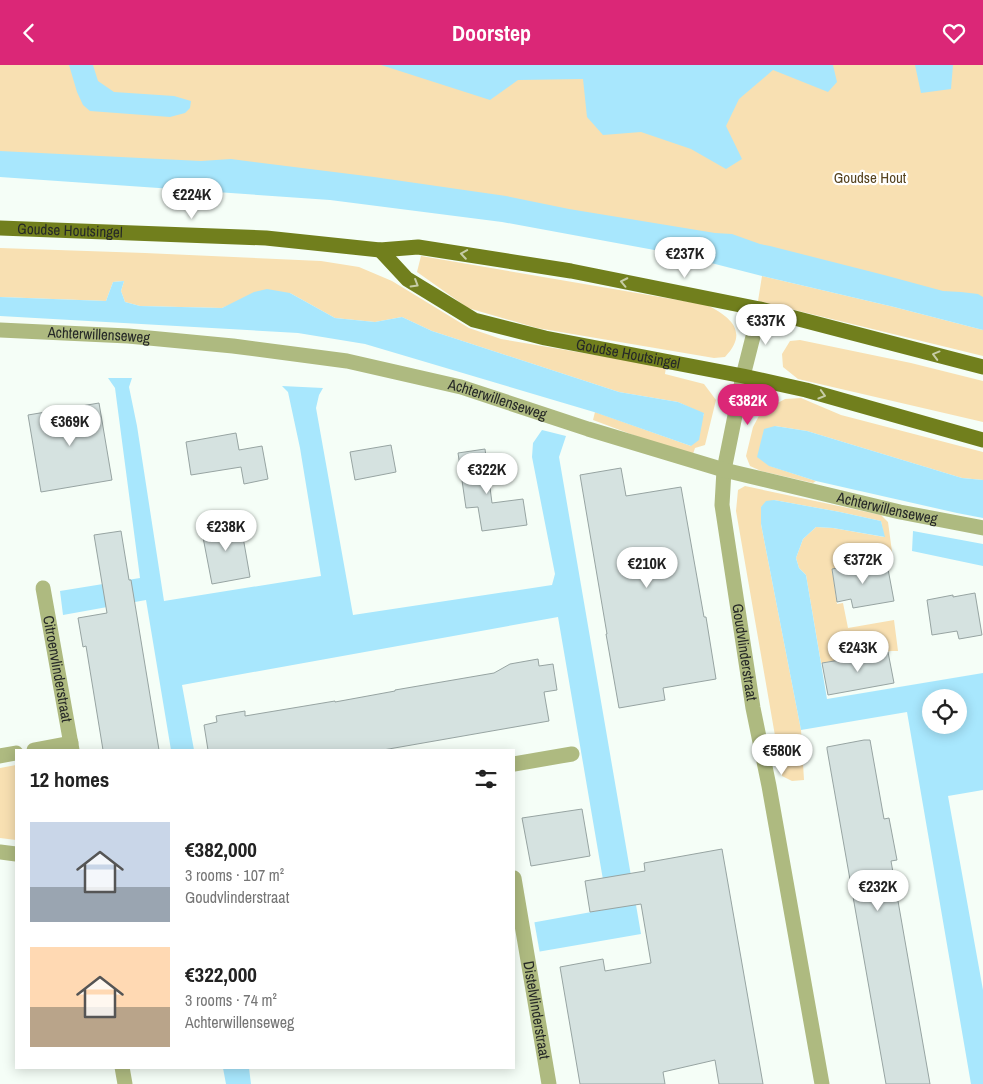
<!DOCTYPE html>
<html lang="en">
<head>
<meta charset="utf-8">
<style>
  body { margin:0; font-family:"Archivo Narrow",sans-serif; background:#f6f6f6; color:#222; height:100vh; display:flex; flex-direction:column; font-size:19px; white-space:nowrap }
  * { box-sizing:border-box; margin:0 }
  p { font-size:16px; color:#767676 }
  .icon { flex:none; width:28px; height:28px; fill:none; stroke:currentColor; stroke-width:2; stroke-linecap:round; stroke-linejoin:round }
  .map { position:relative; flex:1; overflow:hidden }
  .side { position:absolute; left:15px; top:684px; width:500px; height:320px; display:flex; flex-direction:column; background:#fff; border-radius:0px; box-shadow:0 2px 12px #0003 }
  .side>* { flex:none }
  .buttons { position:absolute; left:922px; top:624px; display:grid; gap:10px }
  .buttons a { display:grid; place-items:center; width:45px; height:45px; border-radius:50%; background:#fff; box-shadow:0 2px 12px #0003; font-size:25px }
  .price { position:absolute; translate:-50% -42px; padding:0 11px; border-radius:18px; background:#fff; color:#222; font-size:16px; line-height:32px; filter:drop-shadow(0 1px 2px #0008) }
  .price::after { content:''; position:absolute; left:50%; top:30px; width:15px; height:11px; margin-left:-8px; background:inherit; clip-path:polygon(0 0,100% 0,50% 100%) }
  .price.selected { background:#db2777; color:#fff }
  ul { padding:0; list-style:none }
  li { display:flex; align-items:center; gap:15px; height:125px; padding:0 15px }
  li span { display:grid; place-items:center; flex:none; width:140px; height:100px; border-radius:0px; color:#555 }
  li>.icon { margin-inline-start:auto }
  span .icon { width:60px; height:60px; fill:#fffc; stroke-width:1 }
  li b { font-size:21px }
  h2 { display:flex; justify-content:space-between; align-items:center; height:60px; padding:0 15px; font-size:21px }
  header { display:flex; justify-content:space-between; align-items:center; height:65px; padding:0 15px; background:#db2777; color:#fff; font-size:22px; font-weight:700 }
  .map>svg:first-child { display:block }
  .green { fill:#f8e0b2 }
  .water { fill:#a8e7fd; fill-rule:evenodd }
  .pier { fill:#f5fef7 }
  .building { fill:#d5e2e0; stroke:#97a4a2 }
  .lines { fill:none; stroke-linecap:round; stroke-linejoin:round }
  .minor { stroke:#aeba80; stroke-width:15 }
  .major { stroke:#717f1d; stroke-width:15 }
  .oneway { stroke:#c6cca5 }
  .labels { text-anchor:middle; stroke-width:4.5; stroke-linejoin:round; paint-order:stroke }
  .park-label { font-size:15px; fill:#56431f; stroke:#fff }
  .street-label { font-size:15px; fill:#262927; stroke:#fff }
</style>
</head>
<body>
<header><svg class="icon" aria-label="back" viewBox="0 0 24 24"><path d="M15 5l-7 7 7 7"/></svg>Doorstep<svg class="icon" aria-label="heart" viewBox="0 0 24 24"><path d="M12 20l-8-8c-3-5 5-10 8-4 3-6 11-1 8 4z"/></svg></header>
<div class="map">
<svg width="983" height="1019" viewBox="0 0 983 1019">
  <rect width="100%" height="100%" fill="#f5fef7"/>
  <path class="green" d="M 0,0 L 983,0 L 983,257 L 553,150 L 0,103 Z
    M 0,183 L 145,188 L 321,196 L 359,202 L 392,216 L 469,263 L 501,274 L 666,302 L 665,309 L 704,319 L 716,335 L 705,380 L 695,383 L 692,392 L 593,355 L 595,347 L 691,381 L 704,349 L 678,337 L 619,327 L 432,266 L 402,252 L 375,257 L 335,253 L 290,228 L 239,236 L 222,243 L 140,241 L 125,237 L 121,226 L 124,216 L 113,217 L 106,236 L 0,232 Z
    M 421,191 L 707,240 C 731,252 749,267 725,292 L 714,293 L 537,263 L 468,243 L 417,207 Z
    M 762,211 L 894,242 L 983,265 L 983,291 L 758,236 Z
    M 800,275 L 911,298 L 983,316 L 983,357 L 798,314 L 783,302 L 782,289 L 790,276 Z
    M 801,333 L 841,350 L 983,387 L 983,415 L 962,413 L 807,366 L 775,361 L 770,401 L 816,416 L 813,418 L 761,406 L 750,401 L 746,391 L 753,362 L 761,347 L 785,334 Z
    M 745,421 L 881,450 L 888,457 L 893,494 L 832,505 L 837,539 L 843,538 L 848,563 L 894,555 L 898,586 L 891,586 L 821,598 L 806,510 L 799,503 L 796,493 L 803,474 L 816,462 L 833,463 L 884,472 L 881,456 L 840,447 L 774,435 L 761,442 L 761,459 L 801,665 L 804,715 L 792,716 L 782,711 L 736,446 L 738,425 Z
    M 16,700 L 16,775 L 0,773 L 0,703 Z"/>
  <path class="water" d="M 69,0 L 93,0 L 98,16 L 114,27 L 174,31 L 191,36 L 190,43 L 185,48 L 170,52 L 90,46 L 83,40 L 77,27 Z
    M 381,0 L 833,0 L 837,17 L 828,27 L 773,5 L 739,34 L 726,61 L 742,94 L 726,104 L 691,84 L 641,67 L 603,70 L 587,52 L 583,14 L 518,15 L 490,35 Z
    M 915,0 L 953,0 L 951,24 L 921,28 Z
    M 0,86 L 201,96 L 231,94 L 374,112 L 506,131 L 569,144 L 715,168 L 732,169 L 760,179 L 770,181 L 884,210 L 943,226 L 961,227 L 978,229 L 983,232 L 983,265 L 894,242 L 762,211 L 676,189 L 502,157 L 330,135 L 0,112 Z
    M 124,216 L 121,226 L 125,237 L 140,241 L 222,243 L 254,227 L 267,224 L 290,228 L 335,253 L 375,257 L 402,252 L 432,266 L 619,327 L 678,337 L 704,348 L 699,375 L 691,381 L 594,347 L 365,279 L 298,268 L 0,251 L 0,232 L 106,236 L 113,217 Z
    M 108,313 L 132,313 L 129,322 L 137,361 L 164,536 L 321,511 L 300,383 L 288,327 L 282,321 L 323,323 L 319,330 L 316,343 L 353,550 L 552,520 L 555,509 L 532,392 L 533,378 L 542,365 L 566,371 L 559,392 L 641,869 L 514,891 L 514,861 L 608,844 L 558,552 L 182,620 L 194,685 L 171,685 L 146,535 L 63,550 L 60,526 L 140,513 L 115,323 Z
    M 775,361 L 807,366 L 962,413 L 983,415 L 983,453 L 957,448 L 816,416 L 769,401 L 757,392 L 764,364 Z
    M 774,435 L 840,447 L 881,456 L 885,472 L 833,463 L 816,462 L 803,474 L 796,493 L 799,503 L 806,510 L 827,634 L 983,608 L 983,725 L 948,731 L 983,925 L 983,1019 L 971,1019 L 907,647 L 801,665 L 761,459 L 761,442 L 766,436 ZM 931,632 L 959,632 L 959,660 L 931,660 Z
    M 913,466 L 983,479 L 983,501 L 912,486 Z
    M 223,1003 L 249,1003 L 251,1019 L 226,1019 Z"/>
  <path class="pier" d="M 534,855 L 540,889 L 514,894 L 514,858 Z"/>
  <path class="building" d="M 99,338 L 112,415 L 41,427 L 28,350 Z
    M 236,368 L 239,385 L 262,381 L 268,414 L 244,419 L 241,402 L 191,410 L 186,377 Z
    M 391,380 L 396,407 L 355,415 L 350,387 Z
    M 485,384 L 492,438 L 523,434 L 527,460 L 482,466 L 478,442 L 466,443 L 458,388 Z
    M 621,403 L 626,431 L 681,422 L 704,552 L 706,552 L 716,614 L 663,623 L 665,635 L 619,643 L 606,569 L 607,569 L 580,410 Z
    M 240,455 L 250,512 L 212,519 L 201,462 Z
    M 121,466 L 129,515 L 131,515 L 159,685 L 103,685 L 86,581 L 83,582 L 78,553 L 107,548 L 94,470 Z
    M 878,496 L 879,505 L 888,504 L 894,536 L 853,543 L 851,534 L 837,537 L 832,504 Z
    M 975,528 L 982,570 L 959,574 L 957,566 L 932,570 L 927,535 L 953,530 L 953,532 Z
    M 888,587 L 894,618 L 828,630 L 822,598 Z
    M 538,594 L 539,601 L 553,599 L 557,625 L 544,627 L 549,656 L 383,685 L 208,685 L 204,660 L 217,657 L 216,651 L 245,646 L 245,651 L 335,636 L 335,637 L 395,626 L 395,625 L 494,608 L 510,599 Z
    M 864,675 L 870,675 L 884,754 L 889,753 L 897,795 L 891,796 L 930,1019 L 886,1019 L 827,684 L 827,682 Z
    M 582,744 L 590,791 L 531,801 L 522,753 Z
    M 722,784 L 763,1019 L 719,1019 L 715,995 L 663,1007 L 665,1019 L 580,1019 L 560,902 L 603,894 L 605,906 L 651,898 L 641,839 L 590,847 L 585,816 L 645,806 L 644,798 Z"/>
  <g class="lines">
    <g class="minor">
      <path id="s1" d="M 760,244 L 743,311 L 724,405 L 722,440 L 753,643 L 769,721 L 822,1019"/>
      <path id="s2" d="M 0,265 L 128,271 L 233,281 L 347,296 L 461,322 L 588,364 L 724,405 L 900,447 L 983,463"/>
      <path id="s3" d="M 43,523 L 72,685"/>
      <path d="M 34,685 L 71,678"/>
      <path d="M 0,691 L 16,688"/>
      <path d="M 514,699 L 572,689"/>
      <path d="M 0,787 L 16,789"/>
      <path id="s4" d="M 514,813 L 549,1019"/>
      <path d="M 122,1002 L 125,1019"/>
    </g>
    <g class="major">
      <path id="s5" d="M 0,163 L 266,173 L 380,185 L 418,182 L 571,206 L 760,244 L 983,302"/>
      <path id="s6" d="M 380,185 L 407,214 L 474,255 L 545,273 L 743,311 L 806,325 L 983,375"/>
    </g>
  </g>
  <defs><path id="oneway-chevron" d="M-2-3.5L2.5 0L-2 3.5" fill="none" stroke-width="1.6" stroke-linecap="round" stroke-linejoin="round" transform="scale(1.25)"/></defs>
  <g class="oneway">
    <use href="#oneway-chevron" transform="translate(464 189) rotate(-171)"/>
    <use href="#oneway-chevron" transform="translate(624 217) rotate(-168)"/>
    <use href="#oneway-chevron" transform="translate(415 219) rotate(31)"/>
    <use href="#oneway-chevron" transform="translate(936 290) rotate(-165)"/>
    <use href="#oneway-chevron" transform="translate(822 330) rotate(16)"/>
  </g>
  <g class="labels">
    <g class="park-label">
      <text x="870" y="118">Goudse Hout</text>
    </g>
    <g class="street-label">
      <text dy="5" stroke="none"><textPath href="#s5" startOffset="70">Goudse Houtsingel</textPath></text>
      <text dy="5" stroke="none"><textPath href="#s2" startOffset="99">Achterwillenseweg</textPath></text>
      <text dy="5" stroke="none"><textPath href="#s6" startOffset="276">Goudse Houtsingel</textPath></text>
      <text dy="5" stroke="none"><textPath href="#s2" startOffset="504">Achterwillenseweg</textPath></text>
      <text dy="5" stroke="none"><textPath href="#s2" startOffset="909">Achterwillenseweg</textPath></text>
      <text dy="5" stroke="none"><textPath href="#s1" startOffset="349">Goudvlinderstraat</textPath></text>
      <text dy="5" stroke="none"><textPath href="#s3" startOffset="82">Citroenvlinderstraat</textPath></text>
      <text dy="5" stroke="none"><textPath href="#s4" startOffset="134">Distelvlinderstraat</textPath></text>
    </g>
  </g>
</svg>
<div class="buttons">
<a><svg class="icon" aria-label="locate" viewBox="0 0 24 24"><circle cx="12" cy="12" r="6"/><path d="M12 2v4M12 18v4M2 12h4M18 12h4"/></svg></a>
</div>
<b class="price" style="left:192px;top:155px">€224K</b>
<b class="price" style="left:685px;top:214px">€237K</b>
<b class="price" style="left:766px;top:281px">€337K</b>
<b class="price selected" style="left:748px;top:361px">€382K</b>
<b class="price" style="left:70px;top:382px">€369K</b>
<b class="price" style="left:487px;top:430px">€322K</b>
<b class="price" style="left:226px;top:487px">€238K</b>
<b class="price" style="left:863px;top:520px">€372K</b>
<b class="price" style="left:647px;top:524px">€210K</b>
<b class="price" style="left:858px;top:608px">€243K</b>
<b class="price" style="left:782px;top:711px">€580K</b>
<b class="price" style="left:878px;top:847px">€232K</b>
<section class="side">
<h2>12 homes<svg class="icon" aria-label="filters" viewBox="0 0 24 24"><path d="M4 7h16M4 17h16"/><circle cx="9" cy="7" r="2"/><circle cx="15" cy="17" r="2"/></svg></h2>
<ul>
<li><span style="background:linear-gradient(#c9d6e8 65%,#9aa5b1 0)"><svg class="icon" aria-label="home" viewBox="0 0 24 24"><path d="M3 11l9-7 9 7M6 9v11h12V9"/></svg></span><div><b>€382,000</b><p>3 rooms · 107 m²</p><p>Goudvlinderstraat</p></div></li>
<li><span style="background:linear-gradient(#ffd9b3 60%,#b9a48a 0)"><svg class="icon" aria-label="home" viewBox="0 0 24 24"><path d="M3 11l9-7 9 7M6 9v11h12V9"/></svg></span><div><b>€322,000</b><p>3 rooms · 74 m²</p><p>Achterwillenseweg</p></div></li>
</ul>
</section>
</div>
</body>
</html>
